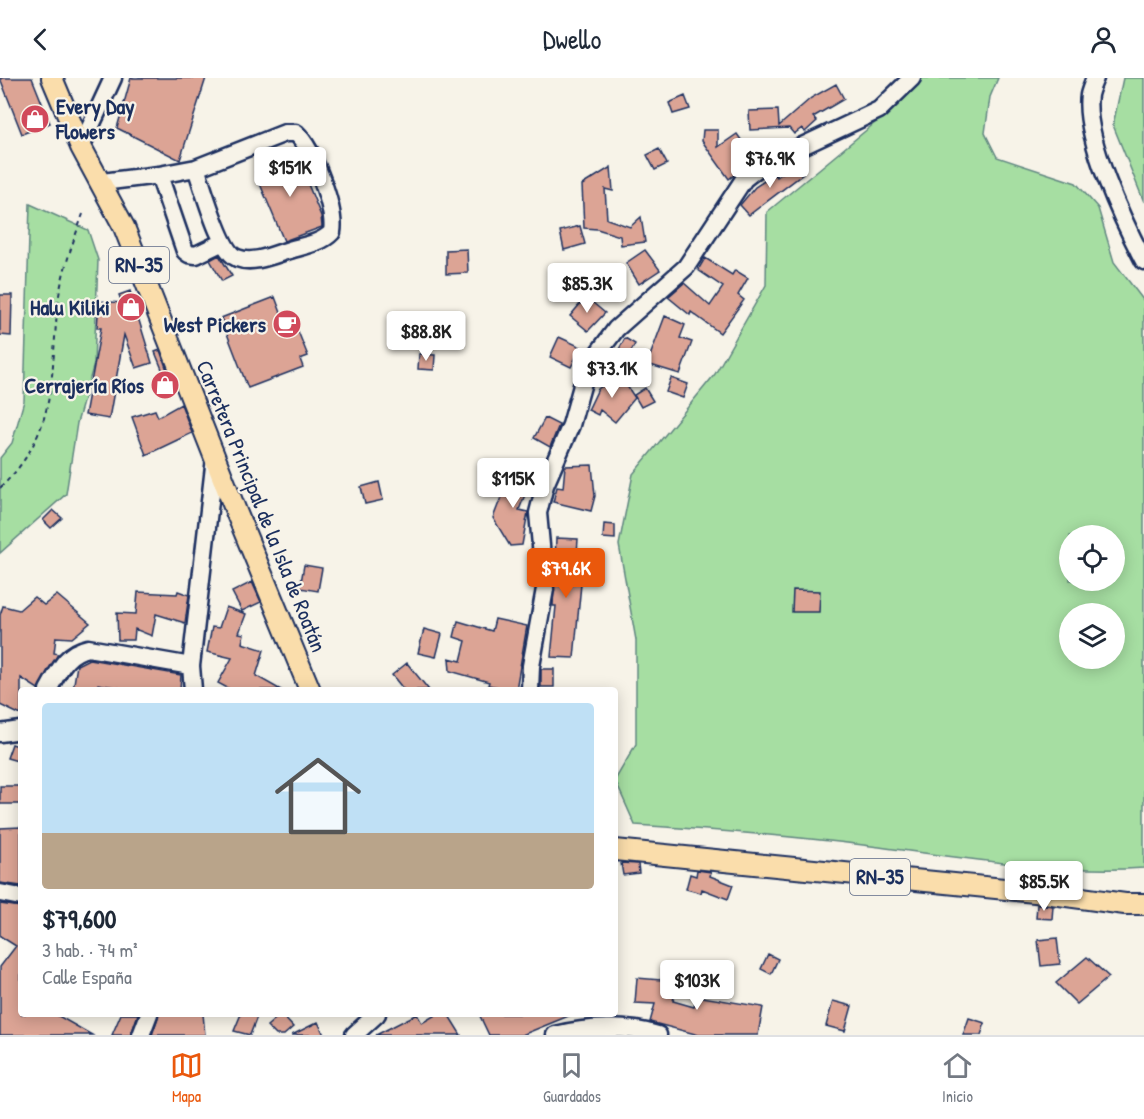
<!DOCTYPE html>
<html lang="es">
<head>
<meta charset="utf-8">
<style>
  body { margin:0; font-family:"Patrick Hand",sans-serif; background:#f2f2f3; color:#1f2937; height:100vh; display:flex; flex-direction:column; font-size:22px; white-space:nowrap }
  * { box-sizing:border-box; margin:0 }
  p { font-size:20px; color:#747a83 }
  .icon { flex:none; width:33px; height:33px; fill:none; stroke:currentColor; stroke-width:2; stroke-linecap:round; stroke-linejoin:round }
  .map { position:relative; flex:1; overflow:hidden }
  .details { position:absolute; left:18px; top:609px; width:600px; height:330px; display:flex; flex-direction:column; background:#fff; border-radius:6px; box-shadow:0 3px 15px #0003 }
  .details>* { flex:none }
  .fabs { position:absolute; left:1059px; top:447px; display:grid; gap:12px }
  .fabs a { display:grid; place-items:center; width:66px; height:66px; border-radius:50%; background:#fff; box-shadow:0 3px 15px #0003; font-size:30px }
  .price { position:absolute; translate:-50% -51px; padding:0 14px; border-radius:6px; background:#fff; color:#222; font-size:20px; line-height:39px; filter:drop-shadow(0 2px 3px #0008) }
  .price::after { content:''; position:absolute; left:50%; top:36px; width:18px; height:14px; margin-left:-9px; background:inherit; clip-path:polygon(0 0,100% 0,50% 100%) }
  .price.active { background:#ea580c; color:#fff }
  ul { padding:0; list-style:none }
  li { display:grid; align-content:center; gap:12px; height:318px; padding:0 24px }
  li span { display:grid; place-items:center; height:186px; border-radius:6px; color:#555 }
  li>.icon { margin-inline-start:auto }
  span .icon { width:108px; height:108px; fill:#fffc; stroke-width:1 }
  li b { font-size:26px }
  header { display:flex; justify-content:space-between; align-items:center; height:78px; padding:0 24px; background:#fff; font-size:27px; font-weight:600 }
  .menu { display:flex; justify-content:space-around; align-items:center; height:84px; border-top:2px solid #e0e1e3; background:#fff; font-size:16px; color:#747a83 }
  .menu a { display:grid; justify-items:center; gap:3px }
  .menu .active { color:#ea580c }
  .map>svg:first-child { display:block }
  .green { fill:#a6dea2; stroke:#608680; stroke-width:1.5; fill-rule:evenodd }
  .building { fill:#dca495; stroke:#1b2f5e; stroke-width:1.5 }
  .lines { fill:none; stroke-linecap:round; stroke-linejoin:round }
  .minor-casing { stroke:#1b2f5e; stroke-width:21 }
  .major-casing { stroke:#1b2f5e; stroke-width:24 }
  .path { stroke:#1b2f5e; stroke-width:2; stroke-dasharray:4.5 4.5; stroke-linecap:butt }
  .minor { stroke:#f7f3e8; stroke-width:16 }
  .major { stroke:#faddab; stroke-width:20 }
  .labels { text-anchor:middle; stroke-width:4.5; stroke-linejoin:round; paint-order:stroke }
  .shield { fill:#f7f3e8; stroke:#5d6a87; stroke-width:1.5 }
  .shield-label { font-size:21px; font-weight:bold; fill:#1b2f5e }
  .poi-label { font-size:22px; font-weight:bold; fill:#1b2f5e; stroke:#f7f3e8; text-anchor:end }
  .street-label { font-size:22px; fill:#1b2f5e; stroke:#f7f3e8 }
</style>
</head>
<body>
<header><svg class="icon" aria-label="back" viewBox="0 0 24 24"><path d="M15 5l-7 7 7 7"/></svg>Dwello<svg class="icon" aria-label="person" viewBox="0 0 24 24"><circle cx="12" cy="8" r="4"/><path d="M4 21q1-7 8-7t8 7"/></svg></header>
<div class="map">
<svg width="1144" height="957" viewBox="0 0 1144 957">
  <rect width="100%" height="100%" fill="#f7f3e8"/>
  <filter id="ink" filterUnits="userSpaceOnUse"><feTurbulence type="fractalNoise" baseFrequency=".0167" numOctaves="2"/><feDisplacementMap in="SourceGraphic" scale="12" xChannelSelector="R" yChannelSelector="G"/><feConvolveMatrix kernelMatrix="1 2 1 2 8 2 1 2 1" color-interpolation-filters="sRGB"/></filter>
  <g filter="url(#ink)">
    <path class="green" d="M 914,0 L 998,0 L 990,19 L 985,55 L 997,79 L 1076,105 L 1098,130 L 1114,184 L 1144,223 L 1144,790 C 1057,796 958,779 871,768 C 793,758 714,752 635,747 L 615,702 L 636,666 L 636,562 L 619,467 L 633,396 L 715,296 L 766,207 L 767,134 L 887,35 ZM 1070,458 L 1114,458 L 1114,502 L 1070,502 ZM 1070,536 L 1114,536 L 1114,580 L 1070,580 Z
      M 1123,0 L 1144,0 L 1144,124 L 1113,47 Z
      M 30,126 L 88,152 L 98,182 L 94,286 L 77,345 L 66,416 L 0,475 L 0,380 L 12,365 L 24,323 Z"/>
    <path class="building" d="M 0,0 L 32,0 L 50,45 L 22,56 Z
      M 131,0 L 206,0 L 180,82 L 117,50 Z
      M 836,6 L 844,21 L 813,39 L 817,43 L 805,54 L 802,50 L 794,56 L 789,50 L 750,52 L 749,33 L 778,32 L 779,48 L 811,20 Z
      M 685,18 L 690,31 L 673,36 L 669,25 Z
      M 703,52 L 718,52 L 718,69 L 737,56 L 754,80 L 729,101 L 702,63 Z
      M 659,71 L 667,86 L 655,92 L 647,77 Z
      M 296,77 L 321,138 L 322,149 L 284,163 L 255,94 Z
      M 795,86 L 803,96 L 749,137 L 740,127 L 755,109 L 775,96 L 777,99 Z
      M 611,89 L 613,113 L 605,111 L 607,141 L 630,149 L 641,139 L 645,164 L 621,167 L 620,158 L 597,151 L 584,150 L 582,107 Z
      M 580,148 L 585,166 L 564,172 L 560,153 Z
      M 467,171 L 468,195 L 446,196 L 446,172 Z
      M 645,172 L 660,192 L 639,206 L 626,185 Z
      M 219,177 L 232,198 L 222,203 L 210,182 Z
      M 705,180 L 732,197 L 735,192 L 748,200 L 738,217 L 744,222 L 720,255 L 691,234 L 690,237 L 668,219 L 684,205 L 710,228 L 723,209 L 698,192 Z
      M 130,213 L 152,285 L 136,290 L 124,257 L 109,341 L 85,337 L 101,250 L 97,250 L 99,223 L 122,225 L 119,217 Z
      M 0,217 L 12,217 L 11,258 L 0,257 Z
      M 275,219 L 283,240 L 291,236 L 308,278 L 300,281 L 303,289 L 248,310 L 221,240 Z
      M 586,219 L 605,235 L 588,253 L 570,238 Z
      M 665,238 L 685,247 L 680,260 L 692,264 L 680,296 L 647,286 Z
      M 559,259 L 581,269 L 571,289 L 550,279 Z
      M 625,260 L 635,266 L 628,279 L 617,275 Z
      M 160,272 L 168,295 L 164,296 L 155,274 Z
      M 419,276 L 435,277 L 434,292 L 418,291 Z
      M 619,296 L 635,320 L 615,344 L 600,332 L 598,337 L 588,332 L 598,311 Z
      M 671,300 L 688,306 L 683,320 L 666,314 Z
      M 645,310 L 653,323 L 641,329 L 634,317 Z
      M 181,326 L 192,355 L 146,377 L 132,339 L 155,332 L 158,339 Z
      M 545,340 L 559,347 L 550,369 L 534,360 Z
      M 592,387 L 595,418 L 591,433 L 553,424 L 557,409 L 563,410 L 565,388 Z
      M 512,391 L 532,399 L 519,432 L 528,434 L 522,467 L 510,468 L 493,440 Z
      M 379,404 L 383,422 L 365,426 L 361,409 Z
      M 53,432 L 62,440 L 51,450 L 43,442 Z
      M 604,446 L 615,447 L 615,461 L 603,460 Z
      M 556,460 L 578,461 L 575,505 L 581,506 L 574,580 L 551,579 L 556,528 L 553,528 Z
      M 304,487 L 322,490 L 318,513 L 300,510 Z
      M 252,504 L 261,524 L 242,533 L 232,514 Z
      M 793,512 L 820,513 L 819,534 L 792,534 Z
      M 178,513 L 189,517 L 185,545 L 156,536 L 152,558 L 135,551 L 134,562 L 118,562 L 117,535 L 136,536 L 138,514 L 177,516 Z
      M 57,517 L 90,545 L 72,560 L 56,559 L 54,575 L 58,576 L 38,611 L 21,600 L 21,637 L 0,627 L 0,537 L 3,528 L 19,532 L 34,519 L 44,527 Z
      M 226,529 L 246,536 L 239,555 L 244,556 L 242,565 L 264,572 L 256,598 L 281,612 L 231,612 L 218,605 L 232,580 L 207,574 L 212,549 L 219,550 Z
      M 495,541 L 527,548 L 516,612 L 488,607 L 489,604 L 450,593 L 449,580 L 461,583 L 466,563 L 454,559 L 458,543 L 492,553 Z
      M 424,551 L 442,556 L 436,579 L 418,575 Z
      M 89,581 L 181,597 L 180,612 L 133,612 L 98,606 L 97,612 L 73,612 L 77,587 Z
      M 407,585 L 429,612 L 404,612 L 392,597 Z
      M 541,591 L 554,591 L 554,609 L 541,609 Z
      M 12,666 L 21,669 L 21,684 L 7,680 Z
      M 0,708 L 21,708 L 21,726 L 0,726 Z
      M 21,749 L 21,808 L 0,805 L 0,750 Z
      M 621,785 L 638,786 L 639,795 L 623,797 Z
      M 697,792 L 711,794 L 710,798 L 733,807 L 728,821 L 702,811 L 701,815 L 686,811 L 690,796 L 696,798 Z
      M 0,826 L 21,829 L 21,936 L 55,936 L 92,957 L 0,957 L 0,889 L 16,868 L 0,858 Z
      M 1037,826 L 1053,828 L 1052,841 L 1036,840 Z
      M 1057,860 L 1060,886 L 1041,888 L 1038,862 Z
      M 768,876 L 778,881 L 771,896 L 761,891 Z
      M 1087,879 L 1109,899 L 1077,926 L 1056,905 Z
      M 664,893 L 677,897 L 672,916 L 676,912 L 673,923 L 694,929 L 697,918 L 763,929 L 758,957 L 699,957 L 650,944 L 655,926 L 635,925 L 637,900 L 661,902 Z
      M 833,923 L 852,928 L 845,953 L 826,948 Z
      M 121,936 L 138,936 L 131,957 L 112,957 Z
      M 159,936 L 203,936 L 205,957 L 152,957 Z
      M 241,936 L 258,936 L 250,957 L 234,953 Z
      M 281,936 L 293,949 L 284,957 L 276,957 L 267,948 Z
      M 417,936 L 422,945 L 437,936 L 448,936 L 461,957 L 376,957 Z
      M 479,936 L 571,936 L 571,937 L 522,957 L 489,957 Z
      M 969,940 L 985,945 L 981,957 L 963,957 Z
      M 318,944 L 324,957 L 292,957 Z"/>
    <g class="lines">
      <g class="minor-casing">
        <path id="minor" d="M 1095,0 C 1093,5 1090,12 1089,17 C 1083,59 1124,145 1144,183
          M 81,69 L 113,0
          M 159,97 L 185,173 L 189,176 L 196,177 L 223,164
          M 102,104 L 159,97 L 196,90 L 285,55 L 296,55 C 313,71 336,131 332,154 C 321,166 301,168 286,173 C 271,178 252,186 237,180 C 220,174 203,108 196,90
          M 48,612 C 59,593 65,575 88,570 L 191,588
          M 193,612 L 191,588 L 215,380
          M 530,612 L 531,588 L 545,511 L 538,435 L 545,407 L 571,347 L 587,290 L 616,251 L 686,189 L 744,101 L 762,87 L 879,32 L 912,0
          M 0,655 L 21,652
          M 0,815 L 21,819
          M 141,957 L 149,936
          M 354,957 L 377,936
          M 555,957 C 587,949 627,947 658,957"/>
      </g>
      <g class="major-casing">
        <path id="major" d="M 52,0 L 81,69 L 124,149 L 237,436 L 310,612
          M 615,772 L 1045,815 L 1125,826 L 1144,826"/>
      </g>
      <path class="path" d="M 0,410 C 59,354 50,297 58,224 C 62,194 73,164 83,136"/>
      <use href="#minor" class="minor"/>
      <use href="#major" class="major"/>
    </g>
  </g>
  <defs>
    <g id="shop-disc" transform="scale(1.5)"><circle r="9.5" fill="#d1495b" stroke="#f7f3e8"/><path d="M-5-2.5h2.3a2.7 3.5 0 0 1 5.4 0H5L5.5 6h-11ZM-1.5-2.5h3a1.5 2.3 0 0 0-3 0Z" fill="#fff"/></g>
    <g id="cafe-disc" transform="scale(1.5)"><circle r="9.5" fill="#d1495b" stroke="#f7f3e8"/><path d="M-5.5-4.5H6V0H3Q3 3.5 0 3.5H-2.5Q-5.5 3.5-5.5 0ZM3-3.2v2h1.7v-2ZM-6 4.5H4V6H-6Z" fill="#fff"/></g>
  </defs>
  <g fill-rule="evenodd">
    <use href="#shop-disc" x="35" y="41"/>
    <use href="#shop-disc" x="131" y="229"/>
    <use href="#cafe-disc" x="287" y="246"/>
    <use href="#shop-disc" x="165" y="307"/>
  </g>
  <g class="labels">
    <g class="shield">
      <rect x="109" y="169" width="60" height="36" rx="4.5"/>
      <rect x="850" y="781" width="60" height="36" rx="4.5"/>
    </g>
    <g class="shield-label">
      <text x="139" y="194">RN-35</text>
      <text x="880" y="806">RN-35</text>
    </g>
    <g class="poi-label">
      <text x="56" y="36" text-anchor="start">Every Day<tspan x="56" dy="25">Flowers</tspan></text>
      <text x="110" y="237">Halu Kiliki</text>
      <text x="266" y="254">West Pickers</text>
      <text x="144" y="315">Cerrajería Ríos</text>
    </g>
    <g class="street-label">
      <text transform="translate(262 428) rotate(68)" y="8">Carretera Principal de la Isla de Roatán</text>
    </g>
  </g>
</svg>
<div class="fabs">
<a><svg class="icon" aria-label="locate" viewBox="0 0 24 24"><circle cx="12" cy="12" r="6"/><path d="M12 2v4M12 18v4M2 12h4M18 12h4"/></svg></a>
<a><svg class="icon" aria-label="layers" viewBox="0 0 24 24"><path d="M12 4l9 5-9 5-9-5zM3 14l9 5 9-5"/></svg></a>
</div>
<b class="price" style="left:770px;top:111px">$76.9K</b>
<b class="price" style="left:290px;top:120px">$151K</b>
<b class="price" style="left:587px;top:236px">$85.3K</b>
<b class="price" style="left:426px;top:284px">$88.8K</b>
<b class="price" style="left:612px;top:321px">$73.1K</b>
<b class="price" style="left:513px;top:431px">$115K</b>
<b class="price active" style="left:566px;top:521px">$79.6K</b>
<b class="price" style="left:1044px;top:834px">$85.5K</b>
<b class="price" style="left:697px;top:933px">$103K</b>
<section class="details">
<ul>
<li><span style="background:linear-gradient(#bfe0f5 70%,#b9a48a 0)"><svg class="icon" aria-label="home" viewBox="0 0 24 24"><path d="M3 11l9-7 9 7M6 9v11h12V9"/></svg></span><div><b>$79,600</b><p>3 hab. · 74 m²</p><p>Calle España</p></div></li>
</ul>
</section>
</div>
<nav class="menu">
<a class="active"><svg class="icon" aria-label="map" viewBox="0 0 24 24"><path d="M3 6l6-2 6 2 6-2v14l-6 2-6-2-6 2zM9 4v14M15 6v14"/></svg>Mapa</a>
<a><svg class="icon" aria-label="saved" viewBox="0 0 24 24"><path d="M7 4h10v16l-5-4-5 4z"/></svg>Guardados</a>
<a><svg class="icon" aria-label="home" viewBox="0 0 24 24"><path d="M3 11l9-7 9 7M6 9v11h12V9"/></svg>Inicio</a>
</nav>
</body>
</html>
